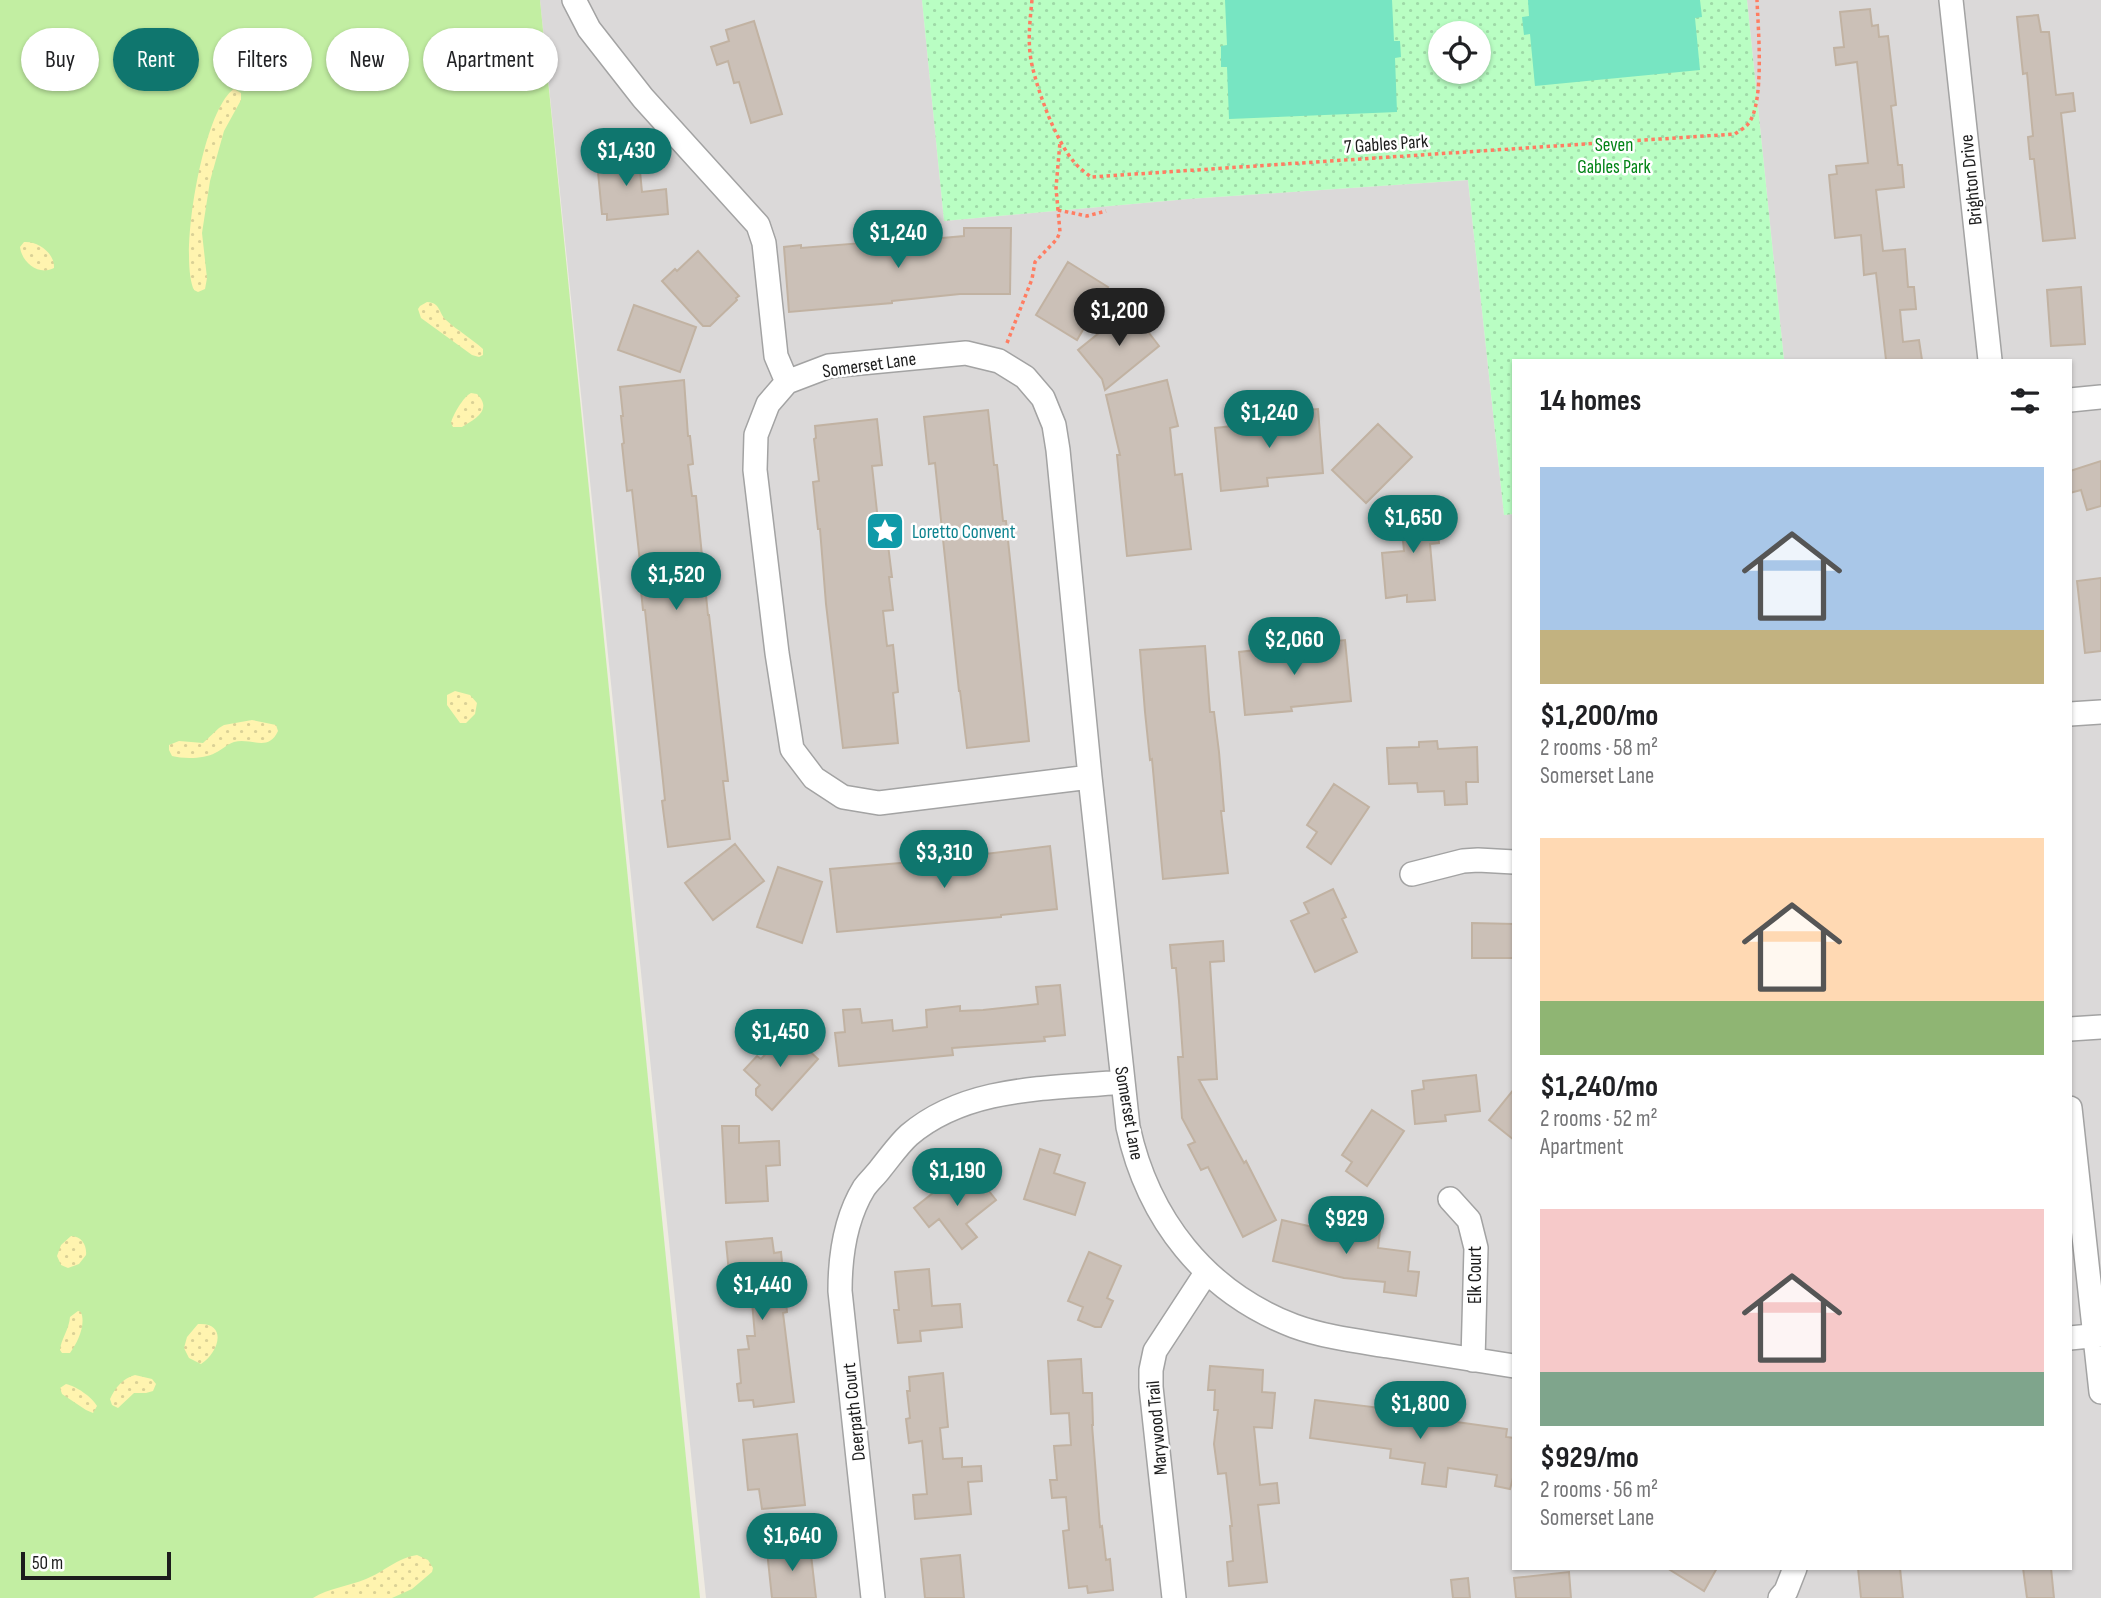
<!DOCTYPE html>
<html lang="en">
<head>
<meta charset="utf-8">
<style>
  body { margin:0; font-family:"Sofia Sans Condensed",sans-serif; background:#f2f2f2; color:#202124; height:100vh; display:flex; flex-direction:column; font-size:26px; white-space:nowrap }
  * { box-sizing:border-box; margin:0 }
  p { font-size:23px; color:#757577 }
  .icon { flex:none; width:38px; height:38px; fill:none; stroke:currentColor; stroke-width:2; stroke-linecap:round; stroke-linejoin:round }
  .map { position:relative; flex:1; overflow:hidden }
  .drawer { position:absolute; left:1512px; top:359px; width:560px; height:1211px; display:flex; flex-direction:column; background:#fff; border-radius:0px; box-shadow:0 2px 5px #0004 }
  .drawer>* { flex:none }
  .banner { position:absolute; left:21px; top:28px; width:665px; height:63px; display:flex; gap:14px }
  .controls { position:absolute; left:1428px; top:21px; display:grid; gap:14px }
  .controls a { display:grid; place-items:center; width:63px; height:63px; border-radius:50%; background:#fff; box-shadow:0 2px 5px #0004; font-size:35px }
  .scale { position:absolute; left:21px; bottom:18px; width:150px; box-sizing:border-box; padding-left:7px; border:4px solid #1c1c1c; border-top:0; font-size:19px; line-height:24px; white-space:nowrap; color:#1c1c1c; -webkit-text-stroke:5px #fff; paint-order:stroke }
  .price { position:absolute; translate:-50% -60px; padding:0 16px; border-radius:24px; background:#0f766e; color:#fff; font-size:23px; line-height:46px; filter:drop-shadow(0 2px 4px #0008) }
  .price::after { content:''; position:absolute; left:50%; top:42px; width:21px; height:16px; margin-left:-10px; background:inherit; clip-path:polygon(0 0,100% 0,50% 100%) }
  .price.active { background:#222; color:#fff }
  ul { padding:0; list-style:none }
  li { display:grid; align-content:center; gap:14px; height:371px; padding:0 28px }
  li span { display:grid; place-items:center; height:217px; border-radius:0px; color:#555 }
  li>.icon { margin-inline-start:auto }
  span .icon { width:126px; height:126px; fill:#fffc; stroke-width:1 }
  li b { font-size:30px }
  h2 { display:flex; justify-content:space-between; align-items:center; height:84px; padding:0 28px; font-size:30px }
  .pill { padding:0 24px; border-radius:32px; background:#fff; box-shadow:0 2px 5px #0004; font-size:24px; line-height:63px }
  .pill.active { background:#0f766e; color:#fff }
  .map>svg:first-child { display:block }
  .residential { fill:#dbd9d9 }
  .grass { fill:#c2eea2 }
  .sand { fill:url(#sand-dots) }
  .park { fill:url(#park-dots); fill-rule:evenodd }
  .pitch { fill:#77e5c2 }
  .building { fill:#cbc0b7; stroke:#c1b2a2; stroke-width:2 }
  .lines { fill:none; stroke-linecap:round; stroke-linejoin:round }
  .minor-casing { stroke:#a3a3a3; stroke-width:26 }
  .path { stroke:#ff7d62; stroke-width:3.5; stroke-dasharray:3.5 3.5; stroke-linecap:butt }
  .minor { stroke:#fff; stroke-width:23 }
  .labels { text-anchor:middle; stroke-width:5; stroke-linejoin:round; paint-order:stroke }
  .street-label { font-size:19px; fill:#1c1c1c; stroke:#fff }
  .park-label { font-size:19px; fill:#028316; stroke:#fff }
  .culture-label { font-size:19px; fill:#0d838f; stroke:#fff; text-anchor:start }
</style>
</head>
<body>
<div class="map">
<svg width="2101" height="1598" viewBox="0 0 2101 1598">
  <defs>
    <pattern id="sand-dots" width="8" height="8" patternUnits="userSpaceOnUse" patternTransform="scale(1.75)"><rect width="8" height="8" fill="#fff4af"/><path d="M2 2h.1M6 6h.1" fill="none" stroke="#dad196" stroke-width="1.8" stroke-linecap="round"/></pattern>
    <pattern id="park-dots" width="8" height="8" patternUnits="userSpaceOnUse" patternTransform="scale(1.75)"><rect width="8" height="8" fill="#b9fec3"/><path d="M2 2h.1M6 6h.1" fill="none" stroke="#9ed9a7" stroke-width="1.8" stroke-linecap="round"/></pattern>
  </defs>
  <rect width="100%" height="100%" fill="#efebe1"/>
  <path class="residential" d="M 540,0 L 922,0 L 944,221 L 1188,199 L 1468,180 L 1504,515 L 1514,514 L 1514,1568 L 2070,1568 L 2070,360 L 1784,360 L 1747,0 L 2101,0 L 2101,1598 L 706,1598 Z"/>
  <path class="grass" d="M 0,0 L 540,0 L 700,1598 L 0,1598 Z"/>
  <path class="sand" d="M 234,89 L 241,93 L 241,100 L 224,131 L 210,181 L 202,233 L 207,278 L 205,289 L 198,292 L 194,290 C 178,257 203,109 234,89 Z
    M 24,242 C 39,241 55,254 54,268 C 39,276 22,263 20,247 Z
    M 427,302 C 441,303 438,312 446,320 C 458,331 471,338 483,349 L 483,355 L 479,357 L 472,355 L 421,318 L 418,309 L 420,306 Z
    M 471,393 L 477,394 C 493,410 475,419 462,427 L 453,427 L 451,423 C 453,415 463,397 471,393 Z
    M 455,691 L 470,695 L 477,703 L 475,714 L 466,723 L 460,723 L 447,705 L 447,695 Z
    M 252,720 L 276,725 L 278,731 C 268,753 251,737 234,742 C 227,744 222,750 215,753 C 205,759 183,759 172,756 L 169,750 L 169,745 L 179,741 L 203,743 L 219,728 L 224,725 Z
    M 71,1236 C 82,1236 87,1246 86,1255 L 79,1264 L 68,1268 L 61,1265 L 57,1256 L 61,1245 Z
    M 78,1311 L 81,1312 C 86,1325 78,1342 70,1353 L 62,1353 L 60,1350 C 61,1339 69,1330 70,1317 Z
    M 198,1324 C 229,1322 218,1354 201,1364 L 189,1358 L 184,1348 L 187,1337 Z
    M 135,1375 L 152,1379 L 156,1384 L 153,1391 L 146,1393 L 134,1393 L 118,1408 L 112,1405 L 110,1399 C 115,1388 123,1378 135,1375 Z
    M 66,1384 C 76,1386 92,1397 97,1406 L 93,1413 L 86,1410 L 62,1394 L 60,1388 Z
    M 417,1555 L 428,1560 L 433,1568 L 432,1572 L 412,1589 L 392,1598 L 313,1598 C 329,1588 349,1586 366,1579 C 384,1572 397,1558 417,1555 Z"/>
  <path class="park" d="M 922,0 L 1747,0 L 1784,360 L 1514,360 L 1514,514 L 1504,515 L 1468,180 L 1188,199 L 944,221 ZM 1440,33 L 1479,33 L 1479,72 L 1440,72 Z"/>
  <path class="pitch" d="M 1225,0 L 1392,0 L 1394,41 L 1400,41 L 1401,57 L 1395,58 L 1397,112 L 1229,119 L 1227,67 L 1221,67 L 1221,46 L 1227,45 Z
    M 1528,0 L 1700,0 L 1702,17 L 1695,18 L 1700,70 L 1535,86 L 1530,34 L 1524,35 L 1522,17 L 1529,16 Z"/>
  <path class="building" d="M 1870,9 L 1872,26 L 1878,25 L 1879,37 L 1888,36 L 1896,105 L 1891,106 L 1898,165 L 1902,165 L 1904,187 L 1876,190 L 1883,251 L 1905,249 L 1908,287 L 1914,287 L 1916,309 L 1900,310 L 1903,342 L 1919,340 L 1922,360 L 1886,360 L 1876,273 L 1864,275 L 1861,235 L 1835,238 L 1829,175 L 1837,174 L 1836,166 L 1868,163 L 1857,62 L 1836,65 L 1834,48 L 1844,47 L 1840,12 Z
    M 2038,15 L 2041,32 L 2049,32 L 2056,95 L 2073,93 L 2075,111 L 2061,113 L 2075,238 L 2043,241 L 2034,159 L 2030,159 L 2028,137 L 2033,136 L 2027,73 L 2023,74 L 2017,17 Z
    M 754,21 L 782,114 L 751,123 L 739,82 L 734,83 L 728,61 L 717,65 L 711,47 L 729,41 L 726,30 Z
    M 614,146 L 615,149 L 630,148 L 631,162 L 639,161 L 642,192 L 666,189 L 668,214 L 607,220 L 607,214 L 602,214 L 598,172 L 601,171 L 598,148 Z
    M 964,228 L 1011,228 L 1010,294 L 960,294 L 892,301 L 892,303 L 789,312 L 784,247 L 801,245 L 801,248 L 887,241 L 887,243 L 964,236 Z
    M 698,251 L 739,296 L 736,298 L 737,300 L 710,326 L 703,326 L 662,281 L 675,269 L 677,271 Z
    M 1068,262 L 1108,287 L 1077,340 L 1036,315 Z
    M 2081,287 L 2085,344 L 2051,346 L 2047,290 Z
    M 634,305 L 696,327 L 680,372 L 618,350 Z
    M 1130,308 L 1159,346 L 1105,390 L 1102,379 L 1078,350 Z
    M 684,380 L 688,436 L 690,436 L 693,464 L 688,465 L 692,496 L 696,496 L 708,615 L 709,615 L 728,781 L 723,781 L 730,839 L 668,847 L 662,801 L 665,800 L 645,610 L 643,610 L 638,562 L 640,562 L 632,490 L 627,491 L 622,444 L 624,443 L 621,416 L 623,416 L 620,387 Z
    M 1167,380 L 1178,426 L 1170,428 L 1175,475 L 1182,474 L 1191,549 L 1127,556 L 1117,455 L 1120,455 L 1106,395 Z
    M 1318,409 L 1323,473 L 1267,478 L 1268,486 L 1221,491 L 1215,428 L 1271,422 L 1270,413 Z
    M 988,410 L 994,465 L 997,465 L 1003,521 L 1006,521 L 1029,741 L 967,748 L 960,691 L 959,691 L 935,463 L 929,464 L 924,417 Z
    M 877,419 L 882,465 L 872,466 L 879,530 L 886,529 L 892,577 L 889,577 L 893,610 L 883,611 L 887,646 L 893,645 L 898,692 L 893,693 L 898,743 L 843,748 L 826,604 L 820,529 L 818,529 L 813,482 L 819,481 L 814,439 L 816,438 L 815,426 Z
    M 1378,424 L 1412,457 L 1366,503 L 1332,470 Z
    M 2101,461 L 2101,506 L 2087,510 L 2081,490 L 2070,493 L 2070,471 Z
    M 1426,499 L 1428,515 L 1436,514 L 1439,543 L 1430,544 L 1435,600 L 1407,602 L 1407,595 L 1386,598 L 1382,553 L 1404,551 L 1399,501 Z
    M 2101,578 L 2101,651 L 2085,653 L 2077,581 Z
    M 1345,640 L 1351,701 L 1291,707 L 1292,711 L 1245,715 L 1239,652 Z
    M 1205,646 L 1210,712 L 1214,712 L 1219,752 L 1224,811 L 1221,811 L 1228,873 L 1163,879 L 1152,759 L 1150,760 L 1145,712 L 1140,650 Z
    M 1437,741 L 1438,749 L 1477,747 L 1478,782 L 1466,782 L 1467,804 L 1445,805 L 1444,791 L 1418,792 L 1417,783 L 1389,784 L 1387,748 L 1419,747 L 1419,742 Z
    M 1334,784 L 1369,807 L 1331,864 L 1307,847 L 1317,832 L 1307,825 Z
    M 735,844 L 764,881 L 713,920 L 685,883 Z
    M 1050,846 L 1057,909 L 1001,915 L 1001,917 L 837,932 L 830,869 L 936,860 Z
    M 778,867 L 822,882 L 802,943 L 757,927 Z
    M 1333,889 L 1346,917 L 1342,919 L 1357,952 L 1315,972 L 1291,921 L 1309,913 L 1304,903 Z
    M 1472,923 L 1514,924 L 1514,958 L 1472,958 Z
    M 1223,941 L 1224,961 L 1210,962 L 1217,1079 L 1199,1080 L 1244,1163 L 1246,1161 L 1276,1220 L 1243,1237 L 1208,1167 L 1201,1170 L 1188,1145 L 1195,1142 L 1182,1118 L 1178,1057 L 1183,1057 L 1179,1001 L 1176,968 L 1172,968 L 1170,945 Z
    M 1060,985 L 1065,1035 L 1044,1037 L 1045,1041 L 952,1048 L 953,1055 L 839,1066 L 835,1033 L 845,1032 L 843,1010 L 860,1009 L 862,1023 L 892,1020 L 893,1031 L 927,1027 L 926,1010 L 960,1006 L 960,1011 L 983,1010 L 1038,1004 L 1036,987 Z
    M 787,1030 L 818,1059 L 772,1110 L 756,1095 L 756,1089 L 760,1085 L 744,1070 L 757,1056 L 761,1059 Z
    M 1476,1075 L 1480,1111 L 1445,1115 L 1446,1121 L 1415,1124 L 1412,1091 L 1424,1089 L 1423,1081 Z
    M 1514,1089 L 1514,1140 L 1489,1120 Z
    M 1372,1110 L 1404,1131 L 1367,1186 L 1346,1171 L 1352,1162 L 1342,1155 Z
    M 722,1126 L 739,1126 L 739,1143 L 779,1141 L 780,1165 L 766,1166 L 768,1201 L 726,1203 Z
    M 1040,1149 L 1060,1155 L 1054,1173 L 1085,1183 L 1075,1215 L 1024,1199 Z
    M 974,1172 L 996,1200 L 966,1224 L 977,1237 L 962,1249 L 939,1219 L 929,1227 L 914,1208 L 942,1186 L 948,1193 Z
    M 1282,1220 L 1357,1237 L 1358,1229 L 1380,1231 L 1378,1248 L 1410,1252 L 1408,1271 L 1419,1272 L 1416,1296 L 1384,1292 L 1385,1282 L 1344,1278 L 1273,1261 Z
    M 772,1238 L 774,1253 L 781,1252 L 787,1312 L 783,1313 L 794,1402 L 754,1407 L 753,1400 L 739,1401 L 737,1384 L 741,1383 L 738,1350 L 749,1349 L 747,1336 L 755,1336 L 752,1302 L 732,1303 L 726,1242 Z
    M 1089,1252 L 1121,1266 L 1107,1298 L 1113,1301 L 1101,1327 L 1095,1327 L 1078,1320 L 1083,1307 L 1068,1301 Z
    M 929,1269 L 932,1306 L 960,1304 L 962,1327 L 920,1331 L 921,1341 L 898,1343 L 894,1310 L 899,1310 L 895,1272 Z
    M 1081,1359 L 1083,1393 L 1092,1393 L 1093,1425 L 1092,1425 L 1100,1527 L 1102,1526 L 1106,1560 L 1110,1559 L 1113,1590 L 1088,1593 L 1087,1586 L 1069,1588 L 1063,1531 L 1069,1530 L 1066,1497 L 1052,1498 L 1050,1480 L 1057,1480 L 1054,1446 L 1071,1445 L 1069,1413 L 1051,1414 L 1048,1361 Z
    M 1210,1366 L 1263,1370 L 1262,1392 L 1275,1393 L 1272,1428 L 1254,1427 L 1260,1485 L 1277,1483 L 1279,1503 L 1258,1505 L 1267,1582 L 1229,1586 L 1227,1562 L 1233,1561 L 1230,1526 L 1232,1526 L 1226,1473 L 1218,1474 L 1214,1444 L 1218,1410 L 1214,1410 L 1215,1390 L 1208,1390 Z
    M 943,1373 L 948,1427 L 940,1428 L 943,1459 L 962,1458 L 962,1467 L 981,1466 L 982,1481 L 968,1482 L 971,1514 L 915,1519 L 913,1495 L 927,1494 L 922,1441 L 909,1443 L 906,1419 L 910,1418 L 907,1391 L 910,1391 L 909,1377 Z
    M 1315,1400 L 1381,1408 L 1380,1414 L 1428,1420 L 1428,1418 L 1507,1429 L 1506,1437 L 1514,1438 L 1514,1474 L 1510,1489 L 1495,1486 L 1497,1475 L 1448,1468 L 1446,1487 L 1422,1484 L 1425,1463 L 1390,1458 L 1391,1449 L 1310,1438 Z
    M 797,1434 L 805,1505 L 762,1509 L 759,1489 L 748,1490 L 743,1440 Z
    M 810,1546 L 816,1598 L 772,1598 L 767,1551 Z
    M 960,1555 L 964,1598 L 925,1598 L 921,1559 Z
    M 1667,1568 L 1717,1568 L 1704,1591 Z
    M 1858,1568 L 1900,1568 L 1903,1598 L 1861,1598 Z
    M 2023,1568 L 2051,1568 L 2054,1598 L 2027,1598 Z
    M 1569,1572 L 1571,1598 L 1516,1598 L 1514,1578 Z
    M 1468,1578 L 1470,1598 L 1453,1598 L 1451,1580 Z"/>
  <g class="lines">
    <g class="minor-casing">
      <path id="minor" d="M 574,0 L 589,29 L 643,98 L 758,225 L 764,243 L 776,356 L 787,382
        M 1951,0 L 1990,360
        M 2070,400 L 2101,397
        M 2070,714 L 2101,712
        M 1090,777 L 1058,450 L 1054,425 L 1043,398 L 1025,377 L 999,361 L 966,353 L 829,366 L 787,382 L 768,404 L 756,435 L 755,470 L 777,653 L 792,749 L 814,778 L 843,797 L 879,803 L 1090,777 L 1128,1127 C 1148,1219 1205,1292 1294,1326 C 1324,1337 1357,1341 1388,1346 C 1430,1353 1472,1359 1514,1366
        M 1412,874 L 1463,861 L 1478,860 L 1514,862
        M 2070,1029 L 2101,1027
        M 2070,1108 L 2101,1392
        M 1450,1199 L 1469,1220 L 1476,1248 L 1473,1360
        M 2070,1338 L 2101,1335
        M 873,1598 L 840,1291 C 840,1256 845,1219 864,1188 C 869,1181 876,1175 881,1168 C 890,1157 899,1144 909,1135 C 968,1085 1050,1089 1123,1082
        M 1174,1598 L 1151,1387 L 1151,1370 L 1155,1351 L 1206,1273
        M 1780,1598 L 1786,1591 L 1795,1568"/>
    </g>
    <path class="path" d="M 1032,0 C 1030,21 1027,43 1032,65 C 1038,92 1056,142 1075,163 C 1079,168 1086,173 1091,177 L 1735,134 C 1739,131 1745,128 1748,124 C 1765,104 1758,28 1757,0
      M 1058,210 L 1087,216 L 1106,211
      M 1007,343 L 1032,279 L 1035,262 L 1057,239 L 1060,232 L 1056,188 L 1060,142"/>
    <use href="#minor" class="minor"/>
  </g>
  <defs>
    <g id="sight-square" transform="scale(2.0125)"><rect x="-9" y="-9" width="18" height="18" rx="4" fill="#0f9aa8" stroke="#fff"/><path d="M0-6L1.8-2.2L6-1.7L2.9 1.2L3.7 5.4L0 3.3L-3.7 5.4L-2.9 1.2L-6-1.7L-1.8-2.2Z" fill="#fff"/></g>
  </defs>
  <g fill-rule="evenodd">
    <use href="#sight-square" x="885" y="531"/>
  </g>
  <g class="labels">
    <g class="street-label">
      <text transform="translate(1386 143) rotate(-4)" y="7">7 Gables Park</text>
      <text transform="translate(1970 180) rotate(-96)" y="7">Brighton Drive</text>
      <text transform="translate(869 364) rotate(-8)" y="7">Somerset Lane</text>
      <text transform="translate(1130 1113) rotate(80)" y="7">Somerset Lane</text>
      <text transform="translate(1474 1275) rotate(-90)" y="7">Elk Court</text>
      <text transform="translate(853 1412) rotate(-96)" y="7">Deerpath Court</text>
      <text transform="translate(1156 1428) rotate(-95)" y="7">Marywood Trail</text>
    </g>
    <g class="park-label">
      <text x="1614" y="151">Seven<tspan x="1614" dy="22">Gables Park</tspan></text>
    </g>
    <g class="culture-label">
      <text x="912" y="538">Loretto Convent</text>
    </g>
  </g>
</svg>
<div class="controls">
<a><svg class="icon" aria-label="locate" viewBox="0 0 24 24"><circle cx="12" cy="12" r="6"/><path d="M12 2v4M12 18v4M2 12h4M18 12h4"/></svg></a>
</div>
<div class="scale">50 m</div>
<b class="price" style="left:626px;top:188px">$1,430</b>
<b class="price" style="left:898px;top:270px">$1,240</b>
<b class="price active" style="left:1119px;top:348px">$1,200</b>
<b class="price" style="left:1269px;top:450px">$1,240</b>
<b class="price" style="left:1413px;top:555px">$1,650</b>
<b class="price" style="left:676px;top:612px">$1,520</b>
<b class="price" style="left:1294px;top:677px">$2,060</b>
<b class="price" style="left:944px;top:890px">$3,310</b>
<b class="price" style="left:780px;top:1069px">$1,450</b>
<b class="price" style="left:957px;top:1208px">$1,190</b>
<b class="price" style="left:1346px;top:1256px">$929</b>
<b class="price" style="left:762px;top:1322px">$1,440</b>
<b class="price" style="left:1420px;top:1441px">$1,800</b>
<b class="price" style="left:792px;top:1573px">$1,640</b>
<div class="banner">
<a class="pill">Buy</a>
<a class="pill active">Rent</a>
<a class="pill">Filters</a>
<a class="pill">New</a>
<a class="pill">Apartment</a>
</div>
<section class="drawer">
<h2>14 homes<svg class="icon" aria-label="filters" viewBox="0 0 24 24"><path d="M4 7h16M4 17h16"/><circle cx="9" cy="7" r="2"/><circle cx="15" cy="17" r="2"/></svg></h2>
<ul>
<li><span style="background:linear-gradient(#a9c7e8 75%,#c2b280 0)"><svg class="icon" aria-label="home" viewBox="0 0 24 24"><path d="M3 11l9-7 9 7M6 9v11h12V9"/></svg></span><div><b>$1,200/mo</b><p>2 rooms · 58 m²</p><p>Somerset Lane</p></div></li>
<li><span style="background:linear-gradient(#ffd9b3 75%,#8fb573 0)"><svg class="icon" aria-label="home" viewBox="0 0 24 24"><path d="M3 11l9-7 9 7M6 9v11h12V9"/></svg></span><div><b>$1,240/mo</b><p>2 rooms · 52 m²</p><p>Apartment</p></div></li>
<li><span style="background:linear-gradient(#f6c9c9 75%,#7fa58c 0)"><svg class="icon" aria-label="home" viewBox="0 0 24 24"><path d="M3 11l9-7 9 7M6 9v11h12V9"/></svg></span><div><b>$929/mo</b><p>2 rooms · 56 m²</p><p>Somerset Lane</p></div></li>
</ul>
</section>
</div>
</body>
</html>
